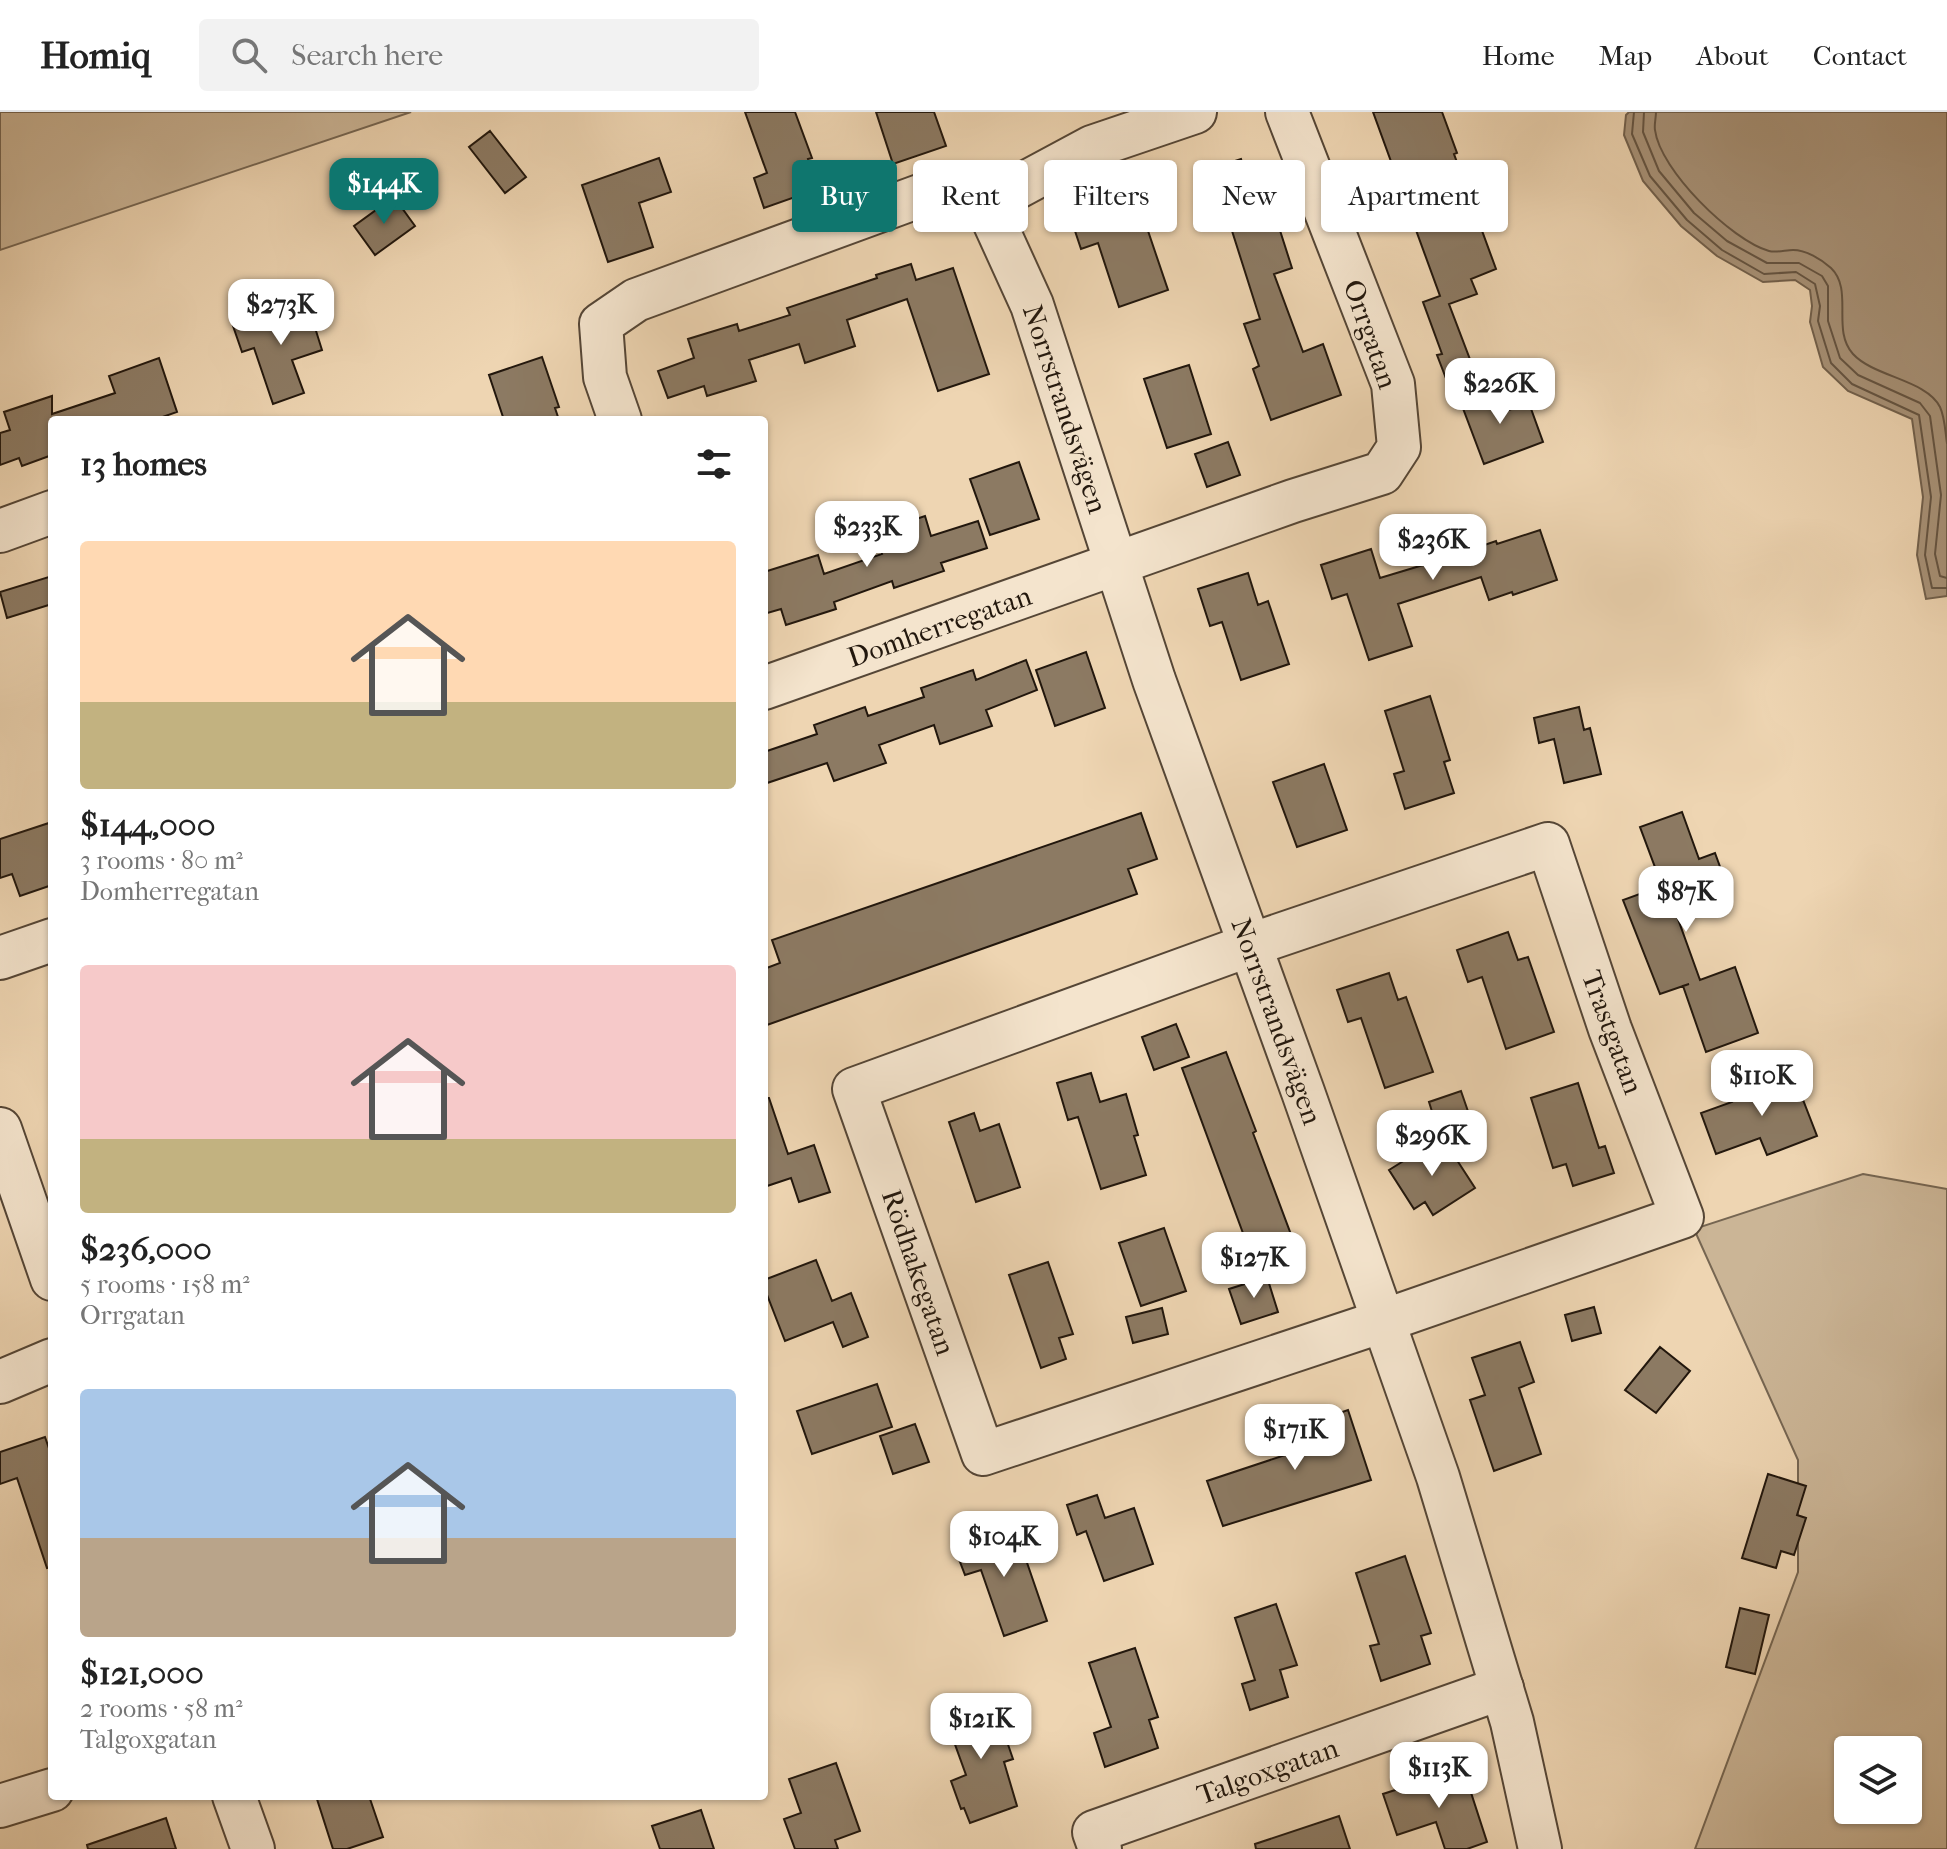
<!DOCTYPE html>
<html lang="en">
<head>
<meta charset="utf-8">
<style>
  body { margin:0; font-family:"IM FELL French Canon",serif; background:#f2f2f2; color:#222; height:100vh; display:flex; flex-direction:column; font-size:30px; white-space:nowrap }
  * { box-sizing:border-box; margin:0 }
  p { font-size:26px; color:#767676 }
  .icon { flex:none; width:44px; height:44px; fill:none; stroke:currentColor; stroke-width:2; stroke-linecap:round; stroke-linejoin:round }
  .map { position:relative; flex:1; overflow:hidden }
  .side { position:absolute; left:48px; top:304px; width:720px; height:1384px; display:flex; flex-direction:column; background:#fff; border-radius:8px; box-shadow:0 2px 6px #0004 }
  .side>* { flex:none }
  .banner { position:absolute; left:792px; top:48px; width:760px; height:72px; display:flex; gap:16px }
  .buttons { position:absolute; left:1834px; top:1624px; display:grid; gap:16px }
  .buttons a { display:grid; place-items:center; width:88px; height:88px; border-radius:8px; background:#fff; box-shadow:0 2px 6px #0004; font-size:40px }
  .price { position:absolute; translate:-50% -68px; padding:0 18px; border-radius:16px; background:#fff; color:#222; font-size:26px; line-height:52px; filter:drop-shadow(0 2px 4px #0008) }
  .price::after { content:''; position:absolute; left:50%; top:48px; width:24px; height:18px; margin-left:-12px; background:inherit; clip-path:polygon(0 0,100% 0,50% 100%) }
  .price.active { background:#0f766e; color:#fff }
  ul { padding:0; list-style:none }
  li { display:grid; align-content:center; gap:16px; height:424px; padding:0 32px }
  li span { display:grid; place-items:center; height:248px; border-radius:8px; color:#555 }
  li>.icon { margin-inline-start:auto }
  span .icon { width:144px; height:144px; fill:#fffc; stroke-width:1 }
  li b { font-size:34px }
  h2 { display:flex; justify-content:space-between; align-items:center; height:96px; padding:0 32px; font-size:34px }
  .pill { padding:0 28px; border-radius:8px; background:#fff; box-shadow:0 2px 6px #0004; font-size:28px; line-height:72px }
  .pill.active { background:#0f766e; color:#fff }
  header { display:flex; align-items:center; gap:48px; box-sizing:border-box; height:112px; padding:0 40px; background:#fff; border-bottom:2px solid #e0e0e0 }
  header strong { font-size:38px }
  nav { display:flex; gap:44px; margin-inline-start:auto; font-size:28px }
  .search { width:560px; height:72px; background:#f2f2f2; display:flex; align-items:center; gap:20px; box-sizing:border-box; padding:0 28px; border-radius:8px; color:#767676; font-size:30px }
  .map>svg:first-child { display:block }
  .green { fill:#cbb596; stroke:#766652; stroke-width:2; fill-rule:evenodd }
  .water { fill:#a9947a; stroke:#73624e; stroke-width:2 }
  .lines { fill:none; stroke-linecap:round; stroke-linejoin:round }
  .shore { stroke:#665644; stroke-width:2 }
  .building { fill:#8c7a63; stroke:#22170d; stroke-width:2 }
  .minor-casing { stroke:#554636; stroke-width:46 }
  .minor { stroke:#f4e4cd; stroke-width:42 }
  .labels { text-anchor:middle; stroke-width:6; stroke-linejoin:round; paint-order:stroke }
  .street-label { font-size:28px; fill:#22170d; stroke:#f4e4cd }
</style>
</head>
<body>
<header>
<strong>Homiq</strong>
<div class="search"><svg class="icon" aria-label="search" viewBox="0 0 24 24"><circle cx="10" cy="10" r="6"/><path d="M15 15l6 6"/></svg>Search here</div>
<nav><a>Home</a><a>Map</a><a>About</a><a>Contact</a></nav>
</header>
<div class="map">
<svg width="1947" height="1737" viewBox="0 0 1947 1737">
  <rect width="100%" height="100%" fill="#eed5b2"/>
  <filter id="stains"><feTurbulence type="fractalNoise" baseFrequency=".0025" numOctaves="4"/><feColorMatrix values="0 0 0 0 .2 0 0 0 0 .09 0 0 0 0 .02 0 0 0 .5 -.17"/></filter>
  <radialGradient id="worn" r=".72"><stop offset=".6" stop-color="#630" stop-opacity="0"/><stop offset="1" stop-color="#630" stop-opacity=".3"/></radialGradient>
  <path class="green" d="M 0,0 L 411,0 L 0,138 Z
    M 1863,1062 L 1947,1077 L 1947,1737 L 1695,1737 L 1798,1460 L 1798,1348 L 1694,1117 ZM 1848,1638 L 1908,1638 L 1908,1698 L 1848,1698 Z"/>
  <path class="water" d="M 1629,0 L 1947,0 L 1947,484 L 1926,487 L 1917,443 L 1923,385 L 1912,307 L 1848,279 L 1823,255 L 1810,210 L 1812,194 L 1810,178 L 1795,168 L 1763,170 L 1717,144 L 1681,114 L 1643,69 L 1624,23 L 1626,3 Z"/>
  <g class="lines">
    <path class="shore" d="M 1634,0 L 1632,22 L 1650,64 L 1687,108 L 1722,138 L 1764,162 L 1796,160 L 1815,172 L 1820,194 L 1818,209 L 1831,251 L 1852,272 L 1919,303 L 1931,385 L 1925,443 L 1932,476 L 1947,476
      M 1644,0 L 1643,20 L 1659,59 L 1694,101 L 1727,129 L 1767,151 L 1799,151 L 1822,164 L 1828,174 L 1828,209 L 1840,246 L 1858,263 L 1920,291 L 1930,304 L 1941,383 L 1935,442 L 1940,464 L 1947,466
      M 1656,0 C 1656,6 1654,13 1655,18 C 1660,58 1731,128 1769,139 C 1776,141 1786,138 1793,138 C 1806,138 1821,147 1831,156 C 1854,178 1831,218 1853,242 C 1874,265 1927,268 1940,295 C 1945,306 1945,319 1947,331"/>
  </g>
  <path class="building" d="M 745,0 L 795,0 L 812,46 L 808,47 L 818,77 L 764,96 L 754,66 L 767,61 Z
    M 876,0 L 934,0 L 946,34 L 893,52 Z
    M 1373,0 L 1442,0 L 1457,41 L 1454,42 L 1496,157 L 1471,167 L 1477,182 L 1449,192 L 1474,258 L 1447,269 L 1437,243 L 1442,242 L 1423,190 L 1440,184 Z
    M 490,19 L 526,65 L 505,81 L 469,35 Z
    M 659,46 L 671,80 L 639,91 L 653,135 L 608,150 L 582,73 Z
    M 1241,47 L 1253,86 L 1268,81 L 1292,156 L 1274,162 L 1303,240 L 1323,232 L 1341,283 L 1271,308 L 1253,257 L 1259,254 L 1244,212 L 1260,207 L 1226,100 L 1212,105 L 1198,61 Z
    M 394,85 L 415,114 L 375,143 L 354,114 Z
    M 1116,89 L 1125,116 L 1145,110 L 1168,178 L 1119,195 L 1098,131 L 1081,137 L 1070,104 Z
    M 911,152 L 916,168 L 953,156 L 989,262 L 938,279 L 907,187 L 847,208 L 855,234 L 805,251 L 799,232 L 749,248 L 756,269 L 707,284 L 704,274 L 668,286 L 658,259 L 694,246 L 688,227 L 737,212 L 739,219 L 790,203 L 787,196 L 877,166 L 876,163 Z
    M 307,190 L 322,238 L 292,248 L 304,281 L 273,292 L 254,236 L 242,240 L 233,214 Z
    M 542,245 L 559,295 L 555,296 L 559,308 L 504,308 L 489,263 Z
    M 159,246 L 177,300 L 154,308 L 52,308 L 52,343 L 22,354 L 19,346 L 0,353 L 0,321 L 10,318 L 4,300 L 52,284 L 52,302 L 115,281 L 109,264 Z
    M 1189,253 L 1211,322 L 1167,336 L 1144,267 Z
    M 1501,276 L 1509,298 L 1528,291 L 1530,294 L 1543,330 L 1484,352 L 1461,291 Z
    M 1228,330 L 1240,363 L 1207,375 L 1195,342 Z
    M 1019,350 L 1039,407 L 990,423 L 970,367 Z
    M 925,404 L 931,424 L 978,409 L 987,436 L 941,451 L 944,459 L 894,476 L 892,469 L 834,490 L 836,497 L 786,513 L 781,497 L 764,502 L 764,460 L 818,443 L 824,462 L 882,442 L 875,421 Z
    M 1540,418 L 1557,468 L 1513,483 L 1512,480 L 1489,488 L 1481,465 L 1398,492 L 1412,534 L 1369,548 L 1347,482 L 1332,487 L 1321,453 L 1371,437 L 1380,466 L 1433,450 L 1427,430 L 1460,419 L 1467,439 L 1496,429 L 1497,432 Z
    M 1248,461 L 1258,493 L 1268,489 L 1289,552 L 1241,568 L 1222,510 L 1210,514 L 1198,477 Z
    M 52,464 L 52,492 L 7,506 L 0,480 Z
    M 1086,540 L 1105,596 L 1055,614 L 1036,558 Z
    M 1026,548 L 1037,578 L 986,598 L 992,614 L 940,632 L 934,613 L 879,633 L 886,651 L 834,669 L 827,651 L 764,672 L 764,640 L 817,622 L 814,613 L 865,595 L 868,604 L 924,585 L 921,576 L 973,558 L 976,568 Z
    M 1430,584 L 1450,648 L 1444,650 L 1454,681 L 1405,697 L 1394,662 L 1404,659 L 1385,599 Z
    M 1579,595 L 1584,618 L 1590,616 L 1601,662 L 1564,671 L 1554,627 L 1539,631 L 1534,606 Z
    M 1324,652 L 1347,718 L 1297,735 L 1273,670 Z
    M 1682,700 L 1699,747 L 1715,741 L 1727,774 L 1673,793 L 1700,868 L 1735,855 L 1758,921 L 1706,940 L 1683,874 L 1689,872 L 1660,882 L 1623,788 L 1662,774 L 1640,715 Z
    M 1141,701 L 1157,747 L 1128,757 L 1137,782 L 764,914 L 764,857 L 780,851 L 772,828 Z
    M 52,710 L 52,773 L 20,784 L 12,762 L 0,766 L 0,727 Z
    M 1508,820 L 1518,848 L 1528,845 L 1554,920 L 1506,937 L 1482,865 L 1468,870 L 1457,838 Z
    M 1389,861 L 1398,888 L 1406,885 L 1433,960 L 1385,976 L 1361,906 L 1348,910 L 1337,878 Z
    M 1176,912 L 1189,945 L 1154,958 L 1142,925 Z
    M 1226,940 L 1256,1019 L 1253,1021 L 1299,1144 L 1257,1159 L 1182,956 Z
    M 1091,961 L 1100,990 L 1126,982 L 1138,1023 L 1134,1024 L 1146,1063 L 1101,1077 L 1078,1005 L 1068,1008 L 1057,971 Z
    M 1793,962 L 1817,1024 L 1767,1043 L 1760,1026 L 1716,1042 L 1701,1001 L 1732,990 L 1730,984 Z
    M 1578,971 L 1599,1036 L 1605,1034 L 1614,1061 L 1573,1074 L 1566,1052 L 1553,1056 L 1531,986 Z
    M 1461,979 L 1472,1011 L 1439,1022 L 1429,990 Z
    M 764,986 L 769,986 L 788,1042 L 814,1033 L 830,1080 L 799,1090 L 791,1066 L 764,1075 Z
    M 974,1001 L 980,1019 L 999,1012 L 1020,1075 L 976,1090 L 949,1010 Z
    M 1442,1025 L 1475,1076 L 1433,1103 L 1425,1090 L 1414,1097 L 1389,1058 Z
    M 1164,1116 L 1186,1179 L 1141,1194 L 1119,1131 Z
    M 816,1148 L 832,1189 L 851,1181 L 868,1225 L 843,1235 L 833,1210 L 785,1229 L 764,1175 L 764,1168 Z
    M 1048,1150 L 1073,1222 L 1059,1226 L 1066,1247 L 1041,1256 L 1009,1163 Z
    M 1267,1165 L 1278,1200 L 1241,1212 L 1229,1177 Z
    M 1594,1195 L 1601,1221 L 1572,1229 L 1565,1203 Z
    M 1162,1196 L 1168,1222 L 1133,1231 L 1126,1205 Z
    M 1520,1230 L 1534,1270 L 1519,1276 L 1541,1342 L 1494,1359 L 1470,1288 L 1485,1283 L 1472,1246 Z
    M 1660,1235 L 1690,1259 L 1656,1301 L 1625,1278 Z
    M 877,1272 L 892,1315 L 812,1342 L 797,1299 Z
    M 1348,1298 L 1371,1368 L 1223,1414 L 1207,1369 L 1294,1340 L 1287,1319 Z
    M 915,1312 L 929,1350 L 893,1362 L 880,1324 Z
    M 45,1325 L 52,1345 L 52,1455 L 47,1456 L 17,1366 L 0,1372 L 0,1340 Z
    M 1768,1362 L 1806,1374 L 1797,1403 L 1806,1406 L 1794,1443 L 1781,1439 L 1776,1456 L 1742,1446 Z
    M 1097,1383 L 1105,1406 L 1134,1396 L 1153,1452 L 1104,1469 L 1086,1419 L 1077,1423 L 1067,1393 Z
    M 1009,1415 L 1018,1441 L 1023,1439 L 1047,1509 L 1004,1524 L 981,1458 L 965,1463 L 954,1434 Z
    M 1405,1444 L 1431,1521 L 1421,1524 L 1430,1552 L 1381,1569 L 1370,1534 L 1379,1532 L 1356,1461 Z
    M 1276,1492 L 1297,1553 L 1280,1558 L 1288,1585 L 1250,1598 L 1242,1572 L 1255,1568 L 1235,1506 Z
    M 1740,1496 L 1769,1503 L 1755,1562 L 1726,1555 Z
    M 1135,1536 L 1158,1605 L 1149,1608 L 1158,1636 L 1105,1655 L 1094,1621 L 1111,1615 L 1089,1551 Z
    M 992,1586 L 1013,1647 L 1004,1650 L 1017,1694 L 970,1711 L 964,1696 L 961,1697 L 951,1669 L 966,1663 L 944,1602 Z
    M 836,1651 L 860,1719 L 835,1728 L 838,1737 L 795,1737 L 784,1707 L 801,1701 L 789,1667 Z
    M 1463,1656 L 1487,1730 L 1467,1737 L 1445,1737 L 1436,1710 L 1397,1723 L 1383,1682 Z
    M 316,1684 L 369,1684 L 383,1725 L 347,1737 L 333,1737 Z
    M 701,1698 L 714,1737 L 660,1737 L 652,1714 Z
    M 1339,1704 L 1350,1737 L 1256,1737 L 1255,1732 Z
    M 166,1706 L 176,1737 L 88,1737 L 87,1733 Z"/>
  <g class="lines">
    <g class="minor-casing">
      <g id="minor">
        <path id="s1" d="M 986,92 L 1032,193 L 1154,568 L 1303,980 L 1438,1365 L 1512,1610 L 1540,1737"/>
        <path d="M 986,92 L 1092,35 L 1195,0"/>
        <path d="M 620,308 L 605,265 L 601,212 L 636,188 L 928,81 L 986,92"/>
        <path d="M 0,419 L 52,400"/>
        <path id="s2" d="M 764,576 L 1293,389 L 1382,361 L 1399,335 L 1393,272 L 1287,0"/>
        <path d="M 1548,732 L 1610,917 L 1682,1105 L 1383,1209 L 983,1342 L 854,977 L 1250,833 Z"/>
        <path d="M 0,846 L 52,828"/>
        <path d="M 0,1017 L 52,1167"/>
        <path d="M 0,1270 L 52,1248"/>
        <path d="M 234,1684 L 253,1737"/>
        <path d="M 0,1694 L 52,1678"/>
        <path id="s3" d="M 1100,1737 L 1094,1720 L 1502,1576"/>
      </g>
    </g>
    <use href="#minor" class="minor"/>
  </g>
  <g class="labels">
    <g class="street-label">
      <text transform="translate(1371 222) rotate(71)" y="10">Orrgatan</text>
      <text dy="10" stroke="none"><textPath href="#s1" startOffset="220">Norrstrandsvägen</textPath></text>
      <text dy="10" stroke="none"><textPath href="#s2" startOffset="186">Domherregatan</textPath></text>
      <text dy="10" stroke="none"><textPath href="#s1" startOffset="868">Norrstrandsvägen</textPath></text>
      <text transform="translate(1613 920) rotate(70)" y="10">Trastgatan</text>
      <text transform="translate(919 1160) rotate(71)" y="10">Rödhakegatan</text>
      <text dy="10" stroke="none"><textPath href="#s3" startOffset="202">Talgoxgatan</textPath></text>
    </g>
  </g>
  <rect width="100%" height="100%" filter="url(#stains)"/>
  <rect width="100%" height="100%" fill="url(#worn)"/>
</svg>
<div class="buttons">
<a><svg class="icon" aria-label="layers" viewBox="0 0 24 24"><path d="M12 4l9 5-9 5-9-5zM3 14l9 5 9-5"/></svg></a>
</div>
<b class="price active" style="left:384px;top:114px">$144K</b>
<b class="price" style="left:281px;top:235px">$273K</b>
<b class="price" style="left:1500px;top:314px">$226K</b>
<b class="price" style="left:867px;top:457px">$233K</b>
<b class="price" style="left:1433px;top:470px">$236K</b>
<b class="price" style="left:1686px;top:822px">$87K</b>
<b class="price" style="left:1762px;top:1006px">$110K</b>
<b class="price" style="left:1432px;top:1066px">$296K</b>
<b class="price" style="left:1254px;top:1188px">$127K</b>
<b class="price" style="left:1295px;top:1360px">$171K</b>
<b class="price" style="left:1004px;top:1467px">$104K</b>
<b class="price" style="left:981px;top:1649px">$121K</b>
<b class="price" style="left:1439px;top:1698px">$113K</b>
<div class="banner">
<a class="pill active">Buy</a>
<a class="pill">Rent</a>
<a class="pill">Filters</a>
<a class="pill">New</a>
<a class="pill">Apartment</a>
</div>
<section class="side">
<h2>13 homes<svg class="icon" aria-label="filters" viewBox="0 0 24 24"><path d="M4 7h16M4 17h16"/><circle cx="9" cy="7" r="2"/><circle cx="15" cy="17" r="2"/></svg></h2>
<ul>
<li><span style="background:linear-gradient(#ffd9b3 65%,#c2b280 0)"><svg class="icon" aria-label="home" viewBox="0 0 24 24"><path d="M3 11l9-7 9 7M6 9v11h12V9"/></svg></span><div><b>$144,000</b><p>3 rooms · 80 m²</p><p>Domherregatan</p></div></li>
<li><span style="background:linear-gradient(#f6c9c9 70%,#c2b280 0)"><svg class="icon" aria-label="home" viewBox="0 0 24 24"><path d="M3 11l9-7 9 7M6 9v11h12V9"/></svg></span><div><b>$236,000</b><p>5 rooms · 158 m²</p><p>Orrgatan</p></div></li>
<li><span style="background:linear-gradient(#a9c7e8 60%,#b9a48a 0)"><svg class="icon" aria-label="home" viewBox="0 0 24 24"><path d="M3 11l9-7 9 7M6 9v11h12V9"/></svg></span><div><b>$121,000</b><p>2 rooms · 58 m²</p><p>Talgoxgatan</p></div></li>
</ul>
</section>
</div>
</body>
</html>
